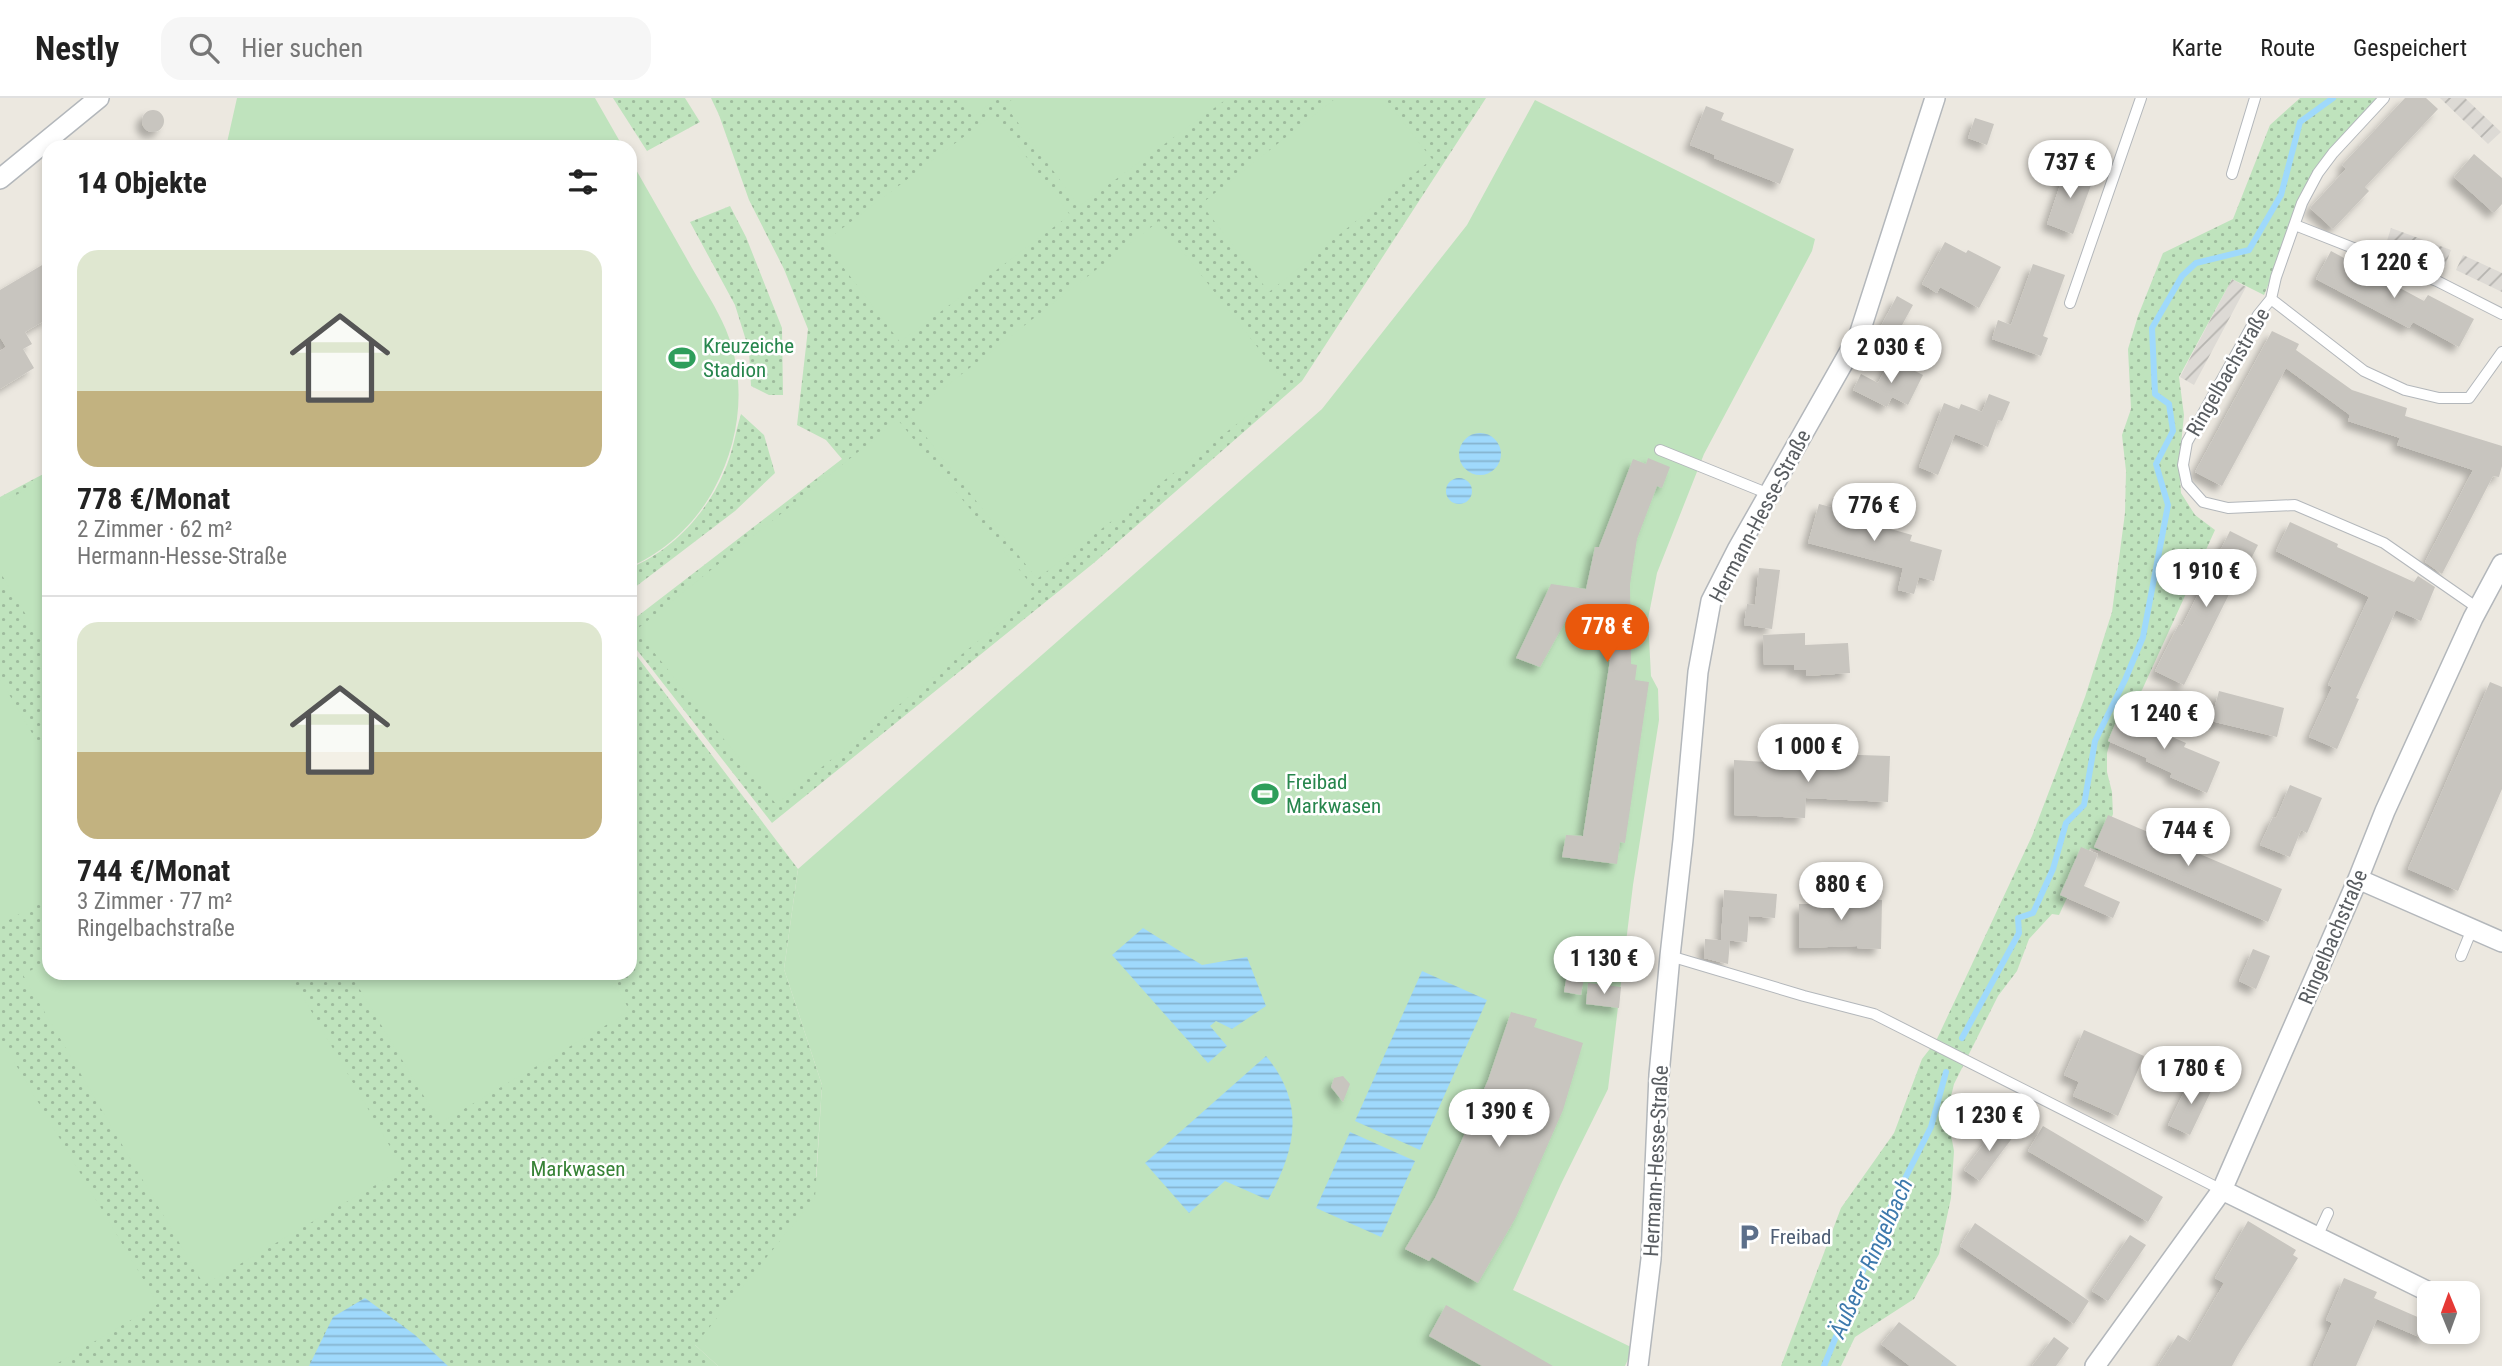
<!DOCTYPE html>
<html lang="de">
<head>
<meta charset="utf-8">
<style>
  body { margin:0; font-family:"Roboto Condensed",sans-serif; background:#f6f6f6; color:#222; height:100vh; display:flex; flex-direction:column; font-size:26px; white-space:nowrap }
  * { box-sizing:border-box; margin:0 }
  p { font-size:23px; color:#767676 }
  .icon { flex:none; width:38px; height:38px; fill:none; stroke:currentColor; stroke-width:2; stroke-linecap:round; stroke-linejoin:round }
  .map { position:relative; flex:1; overflow:hidden }
  .details { position:absolute; left:42px; top:42px; width:595px; height:840px; display:flex; flex-direction:column; background:#fff; border-radius:21px; box-shadow:0 4px 10px #0003 }
  .details>* { flex:none }
  .needle { width:46px; rotate:359deg }
  .buttons { position:absolute; left:2417px; top:1183px; display:grid; gap:14px }
  .buttons a { display:grid; place-items:center; width:63px; height:63px; border-radius:14px; background:#fff; box-shadow:0 4px 10px #0003; font-size:35px }
  .price { position:absolute; translate:-50% -60px; padding:0 16px; border-radius:24px; background:#fff; color:#222; font-size:23px; line-height:46px; filter:drop-shadow(0 2px 4px #0008) }
  .price::after { content:''; position:absolute; left:50%; top:42px; width:21px; height:16px; margin-left:-10px; background:inherit; clip-path:polygon(0 0,100% 0,50% 100%) }
  .price.on { background:#ea580c; color:#fff }
  ul { padding:0; list-style:none }
  li { display:grid; align-content:center; gap:14px; height:371px; padding:0 35px }
  li+li { border-top:2px solid #e0e0e0 }
  li span { display:grid; place-items:center; height:217px; border-radius:21px; color:#555 }
  li>.icon { margin-inline-start:auto }
  span .icon { width:126px; height:126px; fill:#fffc; stroke-width:1 }
  li b { font-size:30px }
  h2 { display:flex; justify-content:space-between; align-items:center; height:84px; padding:0 35px; font-size:30px }
  header { display:flex; align-items:center; gap:42px; box-sizing:border-box; height:98px; padding:0 35px; background:#fff; border-bottom:2px solid #e0e0e0 }
  header strong { font-size:33px }
  nav { display:flex; gap:38px; margin-inline-start:auto; font-size:24px }
  .search { width:490px; height:63px; background:#f6f6f6; display:flex; align-items:center; gap:18px; box-sizing:border-box; padding:0 24px; border-radius:21px; color:#767676; font-size:26px }
  .map>svg:first-child { display:block }
  .industrial { fill:url(#industrial-furrows) }
  .grass { fill:url(#grass-dots) }
  .pitch { fill:#bfe3bd }
  .water { fill:url(#water-rules) }
  .lines { fill:none; stroke-linecap:round; stroke-linejoin:round }
  .stream { stroke:#9fd9fc; stroke-width:6 }
  .building { fill:#c8c5bf; filter:url(#shadow) }
  .lane-casing { stroke:#b3b7bb; stroke-width:12 }
  .street-casing { stroke:#b3b7bb; stroke-width:22 }
  .lane { stroke:#fff; stroke-width:10 }
  .street { stroke:#fff; stroke-width:19 }
  .labels { text-anchor:middle; stroke-width:5; stroke-linejoin:round; paint-order:stroke }
  .leisure-label { font-size:21px; fill:#27864d; stroke:#fff; text-anchor:start }
  .street-label { font-size:21px; fill:#595d61; stroke:#fff }
  .park-label { font-size:21px; fill:#378236; stroke:#fff }
  .service-label { font-size:21px; fill:#4e5e75; stroke:#fff; text-anchor:start }
  .water-label { font-size:23px; font-style:italic; fill:#3e7aad; stroke:#fff }
</style>
</head>
<body>
<header>
<strong>Nestly</strong>
<div class="search"><svg class="icon" aria-label="search" viewBox="0 0 24 24"><circle cx="10" cy="10" r="6"/><path d="M15 15l6 6"/></svg>Hier suchen</div>
<nav><a>Karte</a><a>Route</a><a>Gespeichert</a></nav>
</header>
<div class="map">
<svg width="2502" height="1268" viewBox="0 0 2502 1268">
  <defs>
    <pattern id="industrial-furrows" width="10" height="10" patternUnits="userSpaceOnUse" patternTransform="scale(1.75)"><rect width="10" height="10" fill="#dddad5"/><path d="M-1 1l2-2M0 10L10 0M9 11l2-2" fill="none" stroke="#b6b4b0"/></pattern>
    <pattern id="grass-dots" width="8" height="8" patternUnits="userSpaceOnUse" patternTransform="scale(1.75)"><rect width="8" height="8" fill="#bfe3bd"/><path d="M2 2h.1M6 6h.1" fill="none" stroke="#9ebb9d" stroke-width="1.8" stroke-linecap="round"/></pattern>
    <pattern id="water-rules" width="6" height="5" patternUnits="userSpaceOnUse" patternTransform="scale(1.75)"><rect width="6" height="5" fill="#9fd9fc"/><path d="M0 2.5h6" fill="none" stroke="#85b3cf"/></pattern>
    <filter id="shadow"><feDropShadow dx="-6" dy="6" stdDeviation="3.5" flood-color="#0004"/></filter>
  </defs>
  <rect width="100%" height="100%" fill="#ece8e0"/>
  <path class="industrial" d="M 2440,0 L 2465,0 L 2501,34 L 2488,46 Z
    M 2391,130 L 2451,152 L 2445,168 L 2386,146 Z
    M 2463,157 L 2502,175 L 2502,194 L 2456,172 Z
    M 2232,181 L 2246,189 L 2194,287 L 2180,279 Z"/>
  <path class="grass" d="M 613,0 L 685,0 L 700,24 L 647,53 Z
    M 711,0 L 1486,0 L 1302,283 L 1095,464 L 772,725 L 630,543 L 630,524 L 842,361 L 826,342 L 797,327 L 808,231 L 784,171 L 749,102 L 719,17 Z
    M 2300,0 L 2378,0 L 2322,64 L 2290,134 L 2264,197 L 2232,181 L 2179,279 L 2184,317 L 2179,366 L 2181,395 L 2195,417 L 2215,432 L 2142,592 L 2114,630 L 2107,655 L 2107,674 L 2112,694 L 2113,716 L 2100,753 L 2090,750 L 2059,817 L 2052,816 L 2029,841 L 2017,873 L 1998,898 L 1954,986 L 1947,1015 L 1954,1053 L 1951,1100 L 1939,1156 L 1914,1201 L 1855,1239 L 1841,1268 L 1781,1268 L 1841,1110 L 1894,1035 L 1922,961 L 1936,943 L 2032,738 L 2085,599 L 2112,514 L 2125,415 L 2126,373 L 2122,337 L 2131,311 L 2128,251 L 2138,218 L 2163,155 L 2233,121 L 2270,27 Z
    M 730,108 L 746,139 L 782,230 L 783,297 L 769,297 L 751,288 L 749,252 L 735,207 L 690,124 Z
    M 741,316 L 764,337 L 775,375 L 735,413 L 630,493 L 630,470 C 672,453 707,415 724,374 C 733,355 735,335 741,316 Z
    M 49,373 L 49,875 L 630,875 L 630,549 L 798,771 L 784,871 L 822,987 L 816,1079 L 1246,1268 L 695,1247 L 718,1268 L 0,1268 L 0,399 Z"/>
  <path class="pitch" d="M 237,0 L 595,0 L 623,49 L 226,49 Z
    M 959,0 L 997,0 L 973,19 Z
    M 1014,0 L 1228,0 L 1079,108 L 1005,7 Z
    M 1336,0 L 1384,0 L 1432,61 L 1269,194 L 1201,106 Z
    M 1535,2 L 1815,141 L 1812,153 L 1704,356 L 1657,475 L 1648,521 L 1651,578 L 1658,591 L 1659,622 L 1633,787 L 1608,991 L 1561,1086 L 1513,1192 L 1633,1250 L 1625,1268 L 718,1268 L 695,1247 L 815,1100 L 822,987 L 784,871 L 798,771 L 1322,311 L 1467,127 Z
    M 994,16 L 1070,117 L 900,244 L 824,144 Z
    M 630,61 C 649,95 669,129 688,163 C 699,183 712,202 722,223 C 748,276 742,340 714,391 C 696,425 665,454 630,469 Z
    M 1159,123 L 1287,287 L 1037,481 L 909,317 Z
    M 898,322 L 1038,495 L 776,706 L 636,532 Z
    M 49,377 L 49,555 L 0,474 L 0,407 Z
    M 0,581 L 49,664 L 49,799 L 0,827 Z
    M 49,862 L 49,875 L 289,875 L 403,1071 L 204,1187 L 23,877 Z
    M 350,875 L 608,875 L 630,913 L 440,1025 Z
    M 0,940 L 158,1206 L 53,1268 L 0,1268 Z"/>
  <path class="water" d="M1459 356a21 21 0 1 1 42 0a21 21 0 1 1-42 0Z
    M1446 393a13 13 0 1 1 26 0a13 13 0 1 1-26 0Z
    M 1143,830 L 1202,867 L 1247,859 L 1266,908 L 1232,931 L 1216,923 L 1210,928 L 1227,948 L 1208,965 L 1112,857 Z
    M 1422,873 L 1487,902 L 1420,1052 L 1355,1023 Z
    M 1266,958 C 1306,1006 1296,1051 1268,1102 L 1225,1083 L 1189,1115 L 1145,1065 Z
    M 1350,1034 L 1415,1063 L 1381,1139 L 1316,1110 Z
    M 365,1200 L 415,1237 L 448,1268 L 309,1268 L 333,1219 Z"/>
  <g class="lines">
    <path class="stream" d="M 1962,940 L 2019,835 L 2018,820 L 2033,815 L 2053,771 L 2066,725 L 2084,707 L 2095,643 L 2125,582 L 2143,539 L 2168,407 L 2156,366 L 2173,333 L 2169,306 L 2155,296 L 2152,230 L 2182,178 L 2196,165 L 2249,152 L 2281,97 L 2300,24 L 2333,0
      M 1824,1268 L 1883,1124 L 1931,1029 L 1946,974"/>
  </g>
  <path class="building" d="M 2405,0 L 2426,0 L 2438,11 L 2365,89 L 2369,93 L 2333,131 L 2310,110 L 2346,71 L 2342,67 Z
    M 1706,8 L 1724,15 L 1721,22 L 1794,51 L 1780,86 L 1714,60 L 1715,57 L 1690,47 Z
    M142 23a11 11 0 1 1 22 0a11 11 0 1 1-22 0Z
    M 1975,20 L 1994,26 L 1987,47 L 1968,40 Z
    M 2474,56 L 2502,80 L 2502,106 L 2494,115 L 2454,79 Z
    M 2066,69 L 2094,79 L 2073,136 L 2047,126 Z
    M 1945,144 L 1966,155 L 1968,152 L 2001,169 L 1979,210 L 1940,189 L 1937,195 L 1922,186 Z
    M 2331,153 L 2424,203 L 2428,197 L 2474,221 L 2459,249 L 2413,224 L 2409,230 L 2316,181 Z
    M 49,163 L 49,195 L 43,199 L 49,209 L 49,220 L 25,234 L 32,246 L 23,251 L 34,270 L 0,291 L 0,253 L 6,249 L 0,239 L 0,192 Z
    M 2033,166 L 2065,177 L 2043,238 L 2048,240 L 2041,258 L 1992,241 L 1998,222 L 2011,227 Z
    M 1897,198 L 1913,207 L 1896,238 L 1880,230 Z
    M 2272,233 L 2299,246 L 2296,252 L 2352,292 L 2407,310 L 2405,318 L 2502,348 L 2502,368 L 2499,379 L 2493,378 L 2442,476 L 2425,464 L 2473,372 L 2397,347 L 2400,340 L 2348,323 L 2350,317 L 2286,270 L 2222,388 L 2195,374 Z
    M 1891,261 L 1923,277 L 1908,307 L 1892,299 L 1887,309 L 1853,292 L 1861,276 L 1878,285 Z
    M 1989,296 L 2010,304 L 2002,323 L 1998,322 L 1988,349 L 1955,336 L 1938,377 L 1919,369 L 1944,305 L 1959,311 L 1961,306 L 1982,314 Z
    M 1648,360 L 1670,369 L 1662,390 L 1657,388 L 1637,441 L 1630,486 L 1631,566 L 1637,567 L 1635,582 L 1649,584 L 1625,745 L 1620,744 L 1617,766 L 1562,759 L 1566,737 L 1583,738 L 1610,562 L 1606,561 L 1606,522 L 1569,517 L 1540,569 L 1516,560 L 1551,486 L 1586,491 L 1595,449 L 1599,449 L 1633,361 L 1646,366 Z
    M 1833,400 L 1852,405 L 1850,413 L 1882,421 L 1880,428 L 1912,437 L 1910,443 L 1942,452 L 1934,483 L 1919,479 L 1914,496 L 1898,492 L 1903,470 L 1808,445 L 1819,406 L 1831,409 Z
    M 2290,424 L 2338,446 L 2337,449 L 2414,484 L 2418,478 L 2435,489 L 2421,523 L 2396,512 L 2356,600 L 2359,601 L 2337,651 L 2309,639 L 2332,589 L 2328,587 L 2369,499 L 2276,453 Z
    M 2230,433 L 2258,447 L 2245,473 L 2241,472 L 2184,587 L 2155,573 L 2179,526 L 2182,528 Z
    M 1759,470 L 1780,472 L 1772,531 L 1744,527 L 1747,506 L 1755,507 Z
    M 1805,535 L 1805,547 L 1848,545 L 1850,575 L 1806,578 L 1806,572 L 1794,572 L 1794,567 L 1764,567 L 1763,537 Z
    M 2490,584 L 2502,589 L 2502,691 L 2458,793 L 2408,771 Z
    M 2219,593 L 2284,610 L 2277,639 L 2211,623 Z
    M 2121,612 L 2158,628 L 2156,632 L 2186,645 L 2184,649 L 2220,664 L 2207,695 L 2170,679 L 2172,675 L 2146,663 L 2147,660 L 2108,643 Z
    M 1830,656 L 1890,658 L 1888,704 L 1806,700 L 1805,720 L 1734,717 L 1734,662 L 1829,668 Z
    M 2290,687 L 2322,700 L 2307,735 L 2301,732 L 2290,759 L 2260,747 L 2273,719 L 2276,720 Z
    M 2108,717 L 2282,791 L 2268,824 L 2094,749 Z
    M 2081,749 L 2098,756 L 2084,788 L 2120,804 L 2113,820 L 2060,797 Z
    M 1724,792 L 1777,796 L 1775,820 L 1749,818 L 1747,844 L 1721,842 Z
    M 1828,793 L 1858,793 L 1858,801 L 1882,802 L 1881,851 L 1857,850 L 1857,848 L 1799,850 L 1799,806 L 1828,806 Z
    M 1705,841 L 1730,843 L 1728,866 L 1704,860 Z
    M 2253,851 L 2270,858 L 2256,891 L 2239,883 Z
    M 1574,866 L 1581,867 L 1585,873 L 1581,897 L 1564,894 L 1568,870 Z
    M 1588,885 L 1621,889 L 1619,910 L 1586,906 Z
    M 1511,914 L 1537,921 L 1534,929 L 1583,945 L 1563,1012 L 1516,1119 L 1478,1185 L 1432,1159 L 1429,1163 L 1405,1151 L 1435,1100 L 1461,1044 L 1488,982 Z
    M 2084,932 L 2144,958 L 2118,1018 L 2073,998 L 2079,984 L 2064,977 Z
    M 1343,978 L 1350,986 L 1343,1004 L 1331,989 L 1334,980 Z
    M 2192,978 L 2213,989 L 2190,1037 L 2168,1027 Z
    M 1998,1027 L 2013,1039 L 1980,1083 L 1964,1072 Z
    M 2043,1028 L 2163,1099 L 2148,1124 L 2028,1053 Z
    M 2248,1123 L 2296,1152 L 2293,1157 L 2298,1160 L 2238,1257 L 2232,1268 L 2158,1268 L 2178,1237 L 2190,1244 L 2224,1185 L 2215,1180 Z
    M 1975,1125 L 2089,1203 L 2074,1226 L 1960,1148 Z
    M 2130,1137 L 2146,1147 L 2108,1203 L 2092,1193 Z
    M 2344,1180 L 2377,1194 L 2374,1200 L 2429,1224 L 2424,1241 L 2377,1221 L 2356,1268 L 2313,1268 L 2332,1225 L 2326,1222 Z
    M 1446,1207 L 1553,1268 L 1482,1268 L 1429,1238 Z
    M 1899,1224 L 1957,1268 L 1910,1268 L 1881,1246 Z
    M 2054,1239 L 2069,1250 L 2056,1268 L 2032,1268 Z"/>
  <g class="lines">
    <g class="lane-casing">
      <path id="lane" d="M 2384,0 L 2333,55 L 2318,75 L 2302,105 L 2276,179 L 2271,201 L 2258,217 L 2187,344 L 2183,367 L 2187,386 L 2203,404 L 2228,410 L 2295,407 L 2384,445 L 2479,511
        M 2232,76 L 2255,0
        M 2295,127 L 2437,183 L 2502,216
        M 2271,201 L 2364,273 L 2405,292 L 2439,300 L 2469,300 L 2502,254
        M 2070,205 L 2141,0
        M 1660,352 L 1769,396
        M 1670,858 L 1804,898 L 1874,916 L 2222,1092
        M 2461,858 L 2472,831
        M 2317,1139 L 2328,1115"/>
    </g>
    <g class="street-casing">
      <path id="street" d="M 0,81 L 99,0
        M 2358,781 L 2502,844
        M 2222,1092 L 2431,1195
        M 1638,1268 L 1651,1161 L 1659,977 L 1670,858 L 1683,742 L 1698,574 L 1711,503 L 1737,452 L 1859,237 L 1935,0
        M 2095,1268 L 2222,1092 L 2358,781 L 2385,713 L 2473,520 L 2502,466"/>
    </g>
    <use href="#lane" class="lane"/>
    <use href="#street" class="street"/>
  </g>
  <defs>
    <g id="stadium-bare" transform="scale(2.1)"><path d="M0-5a6.5 5 0 1 0 0 10a6.5 5 0 1 0 0-10ZM-3.5-1.8h7v3.6h-7Z" fill="#2e9e5b" stroke="#fff" stroke-width="2.5" paint-order="stroke"/></g>
    <g id="parking-bare" transform="scale(2.1)"><path d="M-3.5-5.5H1a3.5 3.5 0 0 1 0 7H-1V5.5H-3.5ZM-1-3.4V-.6H.8a1.4 1.4 0 0 0 0-2.8Z" fill="#5c6f8a" stroke="#fff" stroke-width="2.5" paint-order="stroke"/></g>
  </defs>
  <g fill-rule="evenodd">
    <use href="#stadium-bare" x="682" y="260"/>
    <use href="#stadium-bare" x="1265" y="696"/>
    <use href="#parking-bare" x="1749" y="1139"/>
  </g>
  <g class="labels">
    <g class="leisure-label">
      <text x="703" y="255">Kreuzeiche<tspan x="703" dy="24">Stadion</tspan></text>
      <text x="1286" y="691">Freibad<tspan x="1286" dy="24">Markwasen</tspan></text>
    </g>
    <g class="street-label">
      <text transform="translate(2228 274) rotate(-60)" y="7">Ringelbachstraße</text>
      <text transform="translate(1760 418) rotate(-62)" y="7">Hermann-Hesse-Straße</text>
      <text transform="translate(2333 839) rotate(-67)" y="7">Ringelbachstraße</text>
      <text transform="translate(1656 1063) rotate(-87)" y="7">Hermann-Hesse-Straße</text>
    </g>
    <g class="park-label">
      <text x="578" y="1078">Markwasen</text>
    </g>
    <g class="service-label">
      <text x="1770" y="1146">Freibad</text>
    </g>
    <g class="water-label">
      <text transform="translate(1871 1160) rotate(-66)" y="8">Äußerer Ringelbach</text>
    </g>
  </g>
</svg>
<div class="buttons">
<a><svg class="needle" viewBox="-14 -14 28 28"><path d="M0-13l5 13h-10z" fill="#e53935"/><path d="M0 13l5-13h-10z" fill="#767676"/></svg></a>
</div>
<b class="price" style="left:2070px;top:102px">737 €</b>
<b class="price" style="left:2394px;top:202px">1 220 €</b>
<b class="price" style="left:1891px;top:287px">2 030 €</b>
<b class="price" style="left:1874px;top:445px">776 €</b>
<b class="price" style="left:2206px;top:511px">1 910 €</b>
<b class="price on" style="left:1607px;top:566px">778 €</b>
<b class="price" style="left:2164px;top:653px">1 240 €</b>
<b class="price" style="left:1808px;top:686px">1 000 €</b>
<b class="price" style="left:2188px;top:770px">744 €</b>
<b class="price" style="left:1841px;top:824px">880 €</b>
<b class="price" style="left:1604px;top:898px">1 130 €</b>
<b class="price" style="left:2191px;top:1008px">1 780 €</b>
<b class="price" style="left:1499px;top:1051px">1 390 €</b>
<b class="price" style="left:1989px;top:1055px">1 230 €</b>
<section class="details">
<h2>14 Objekte<svg class="icon" aria-label="filters" viewBox="0 0 24 24"><path d="M4 7h16M4 17h16"/><circle cx="9" cy="7" r="2"/><circle cx="15" cy="17" r="2"/></svg></h2>
<ul>
<li><span style="background:linear-gradient(#dfe7d0 65%,#c2b280 0)"><svg class="icon" aria-label="home" viewBox="0 0 24 24"><path d="M3 11l9-7 9 7M6 9v11h12V9"/></svg></span><div><b>778 €/Monat</b><p>2 Zimmer · 62 m²</p><p>Hermann-Hesse-Straße</p></div></li>
<li><span style="background:linear-gradient(#dfe7d0 60%,#c2b280 0)"><svg class="icon" aria-label="home" viewBox="0 0 24 24"><path d="M3 11l9-7 9 7M6 9v11h12V9"/></svg></span><div><b>744 €/Monat</b><p>3 Zimmer · 77 m²</p><p>Ringelbachstraße</p></div></li>
</ul>
</section>
</div>
</body>
</html>
